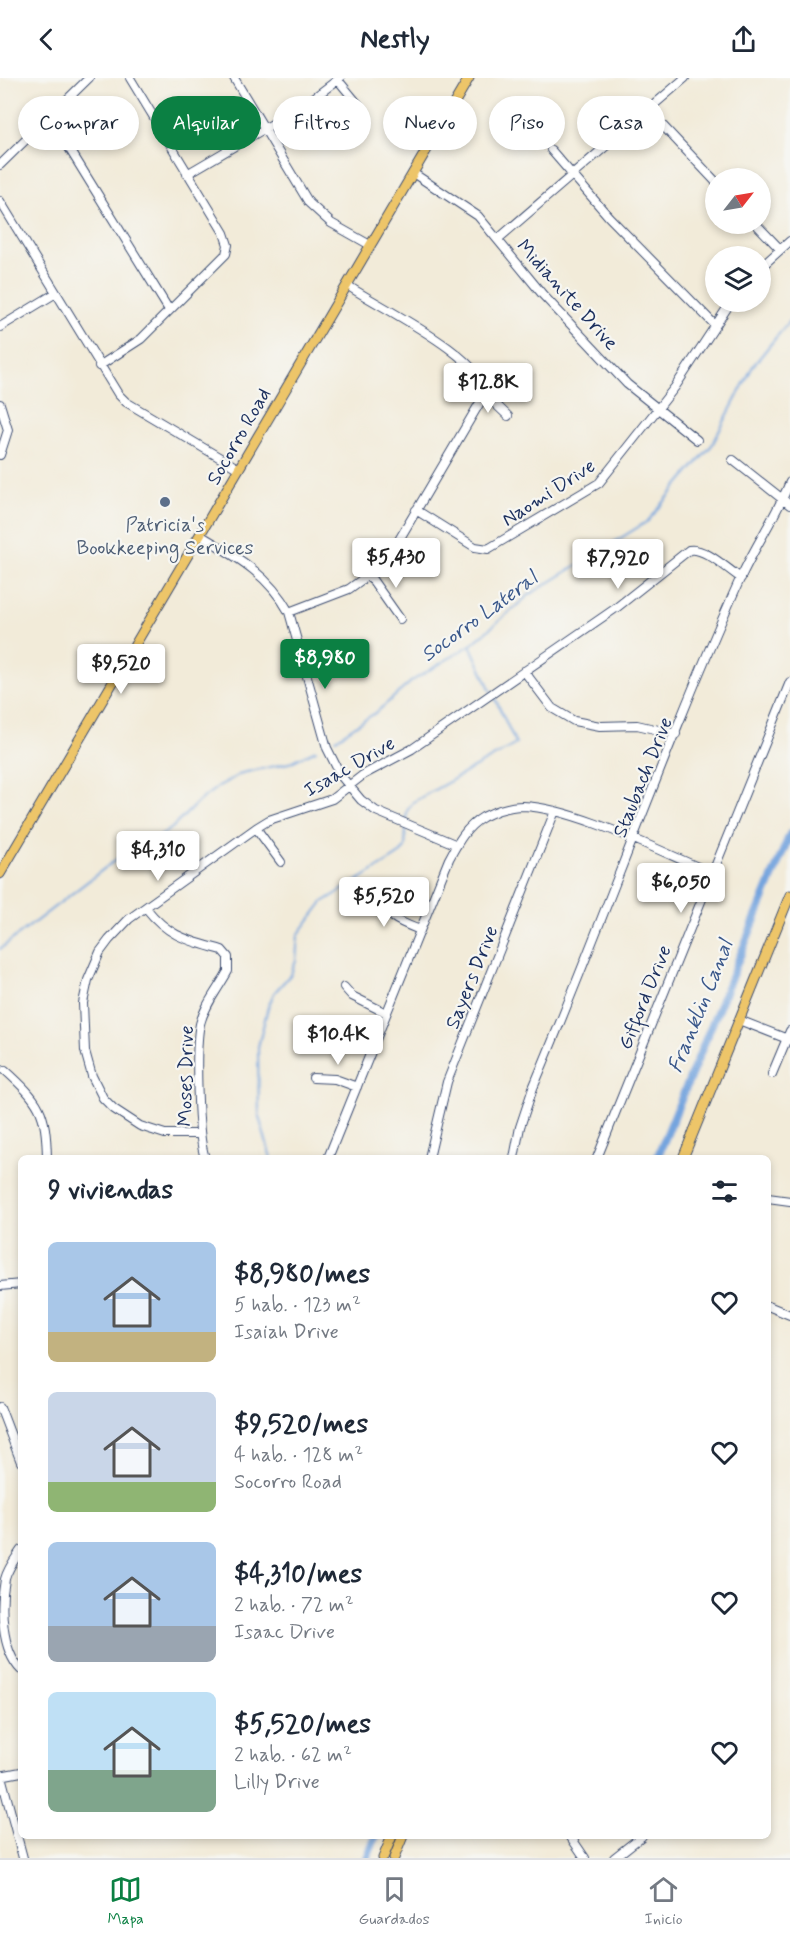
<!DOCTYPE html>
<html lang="es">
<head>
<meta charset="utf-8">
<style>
  body { margin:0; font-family:Mynerve,sans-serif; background:#f6f6f7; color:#1f2937; height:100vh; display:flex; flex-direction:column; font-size:22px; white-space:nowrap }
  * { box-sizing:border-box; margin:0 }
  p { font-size:20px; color:#747a83 }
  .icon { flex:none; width:33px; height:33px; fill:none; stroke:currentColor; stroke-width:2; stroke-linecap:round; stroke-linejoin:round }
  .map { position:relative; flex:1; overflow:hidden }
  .details { position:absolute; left:18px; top:1077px; width:753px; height:684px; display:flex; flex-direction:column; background:#fff; border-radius:9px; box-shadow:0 3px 9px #0003 }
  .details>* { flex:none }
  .guide { position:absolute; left:18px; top:18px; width:754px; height:54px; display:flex; gap:12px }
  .needle { width:39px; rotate:59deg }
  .tools { position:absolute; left:705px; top:90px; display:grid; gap:12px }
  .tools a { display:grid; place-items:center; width:66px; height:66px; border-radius:50%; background:#fff; box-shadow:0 3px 9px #0003; font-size:30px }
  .price { position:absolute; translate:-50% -51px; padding:0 14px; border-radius:6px; background:#fff; color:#222; font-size:20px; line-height:39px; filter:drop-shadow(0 2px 3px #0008) }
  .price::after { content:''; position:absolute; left:50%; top:36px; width:18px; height:14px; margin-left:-9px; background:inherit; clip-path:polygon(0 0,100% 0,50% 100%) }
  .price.on { background:#0b8043; color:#fff }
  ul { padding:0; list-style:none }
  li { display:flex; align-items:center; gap:18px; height:150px; padding:0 30px }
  li span { display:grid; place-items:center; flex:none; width:168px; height:120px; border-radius:9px; color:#555 }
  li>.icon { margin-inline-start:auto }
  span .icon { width:72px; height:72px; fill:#fffc; stroke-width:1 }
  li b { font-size:26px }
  h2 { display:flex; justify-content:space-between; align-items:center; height:72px; padding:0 30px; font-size:26px }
  .pill { padding:0 21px; border-radius:27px; background:#fff; box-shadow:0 3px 9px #0003; font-size:21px; line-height:54px }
  .pill.on { background:#0b8043; color:#fff }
  header { display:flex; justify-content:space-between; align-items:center; height:78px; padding:0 30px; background:#fff; font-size:27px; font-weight:800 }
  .tabs { display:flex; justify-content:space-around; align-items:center; height:84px; border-top:2px solid #e0e1e3; background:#fff; font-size:16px; color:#747a83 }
  .tabs a { display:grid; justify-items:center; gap:3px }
  .tabs .on { color:#0b8043 }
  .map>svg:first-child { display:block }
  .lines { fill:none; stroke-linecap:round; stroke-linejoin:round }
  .stream { stroke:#74a4de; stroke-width:2 }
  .canal { stroke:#74a4de; stroke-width:8 }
  .minor-casing { stroke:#3b4b70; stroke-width:10 }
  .major-casing { stroke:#3b4b70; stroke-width:11 }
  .minor { stroke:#fff; stroke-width:8 }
  .major { stroke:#edc569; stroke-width:9 }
  .service-dot { fill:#5c6f8a; stroke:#f6f6f2; stroke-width:2 }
  .labels { text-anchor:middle; stroke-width:4.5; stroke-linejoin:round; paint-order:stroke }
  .street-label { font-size:20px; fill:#1b2f5e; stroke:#f6f6f2 }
  .service-label { font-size:20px; fill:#4e5e75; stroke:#f6f6f2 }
  .water-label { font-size:21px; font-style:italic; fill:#3a588b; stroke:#f6f6f2 }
</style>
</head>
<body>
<header><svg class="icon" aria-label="back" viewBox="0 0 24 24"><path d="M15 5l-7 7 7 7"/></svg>Nestly<svg class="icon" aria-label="share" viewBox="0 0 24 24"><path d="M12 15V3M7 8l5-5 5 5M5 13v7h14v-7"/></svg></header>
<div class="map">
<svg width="790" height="1780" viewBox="0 0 790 1780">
  <rect width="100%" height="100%" fill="#f6f6f2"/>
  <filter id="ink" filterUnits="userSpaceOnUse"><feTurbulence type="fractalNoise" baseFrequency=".0167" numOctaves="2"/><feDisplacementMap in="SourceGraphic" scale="12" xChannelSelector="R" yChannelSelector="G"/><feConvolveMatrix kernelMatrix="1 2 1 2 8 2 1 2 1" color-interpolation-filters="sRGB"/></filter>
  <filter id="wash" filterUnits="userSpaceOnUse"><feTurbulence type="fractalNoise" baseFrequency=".008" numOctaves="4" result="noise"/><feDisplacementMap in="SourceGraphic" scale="24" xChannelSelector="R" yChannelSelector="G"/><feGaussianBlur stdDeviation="1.35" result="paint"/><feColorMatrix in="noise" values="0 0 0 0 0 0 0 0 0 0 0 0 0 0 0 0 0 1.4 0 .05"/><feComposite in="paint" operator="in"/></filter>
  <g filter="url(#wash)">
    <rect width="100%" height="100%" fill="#f2ebd9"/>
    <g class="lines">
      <path class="stream" d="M 471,569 L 491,613
        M 336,661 L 378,633 L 412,603 L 472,566 L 529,517 L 648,443 L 712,367 L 753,288 L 790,242
        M 406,743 L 407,733 L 413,724 L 516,666 L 494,618
        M 0,871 L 118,780 L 153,763 L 172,750 L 199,723 L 219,708 L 242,695 L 289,685 L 316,672
        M 271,1080 L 259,1039 L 258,969 L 268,929 L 274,915 L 291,896 L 296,882 L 298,857 L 323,824 L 397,778 L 405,770 L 406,751"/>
      <path class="canal" d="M 657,1080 L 790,756
        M 367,1780 L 376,1758"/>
    </g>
  </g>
  <g filter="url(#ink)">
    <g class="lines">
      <g class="minor-casing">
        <path id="minor" d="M 234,0 L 309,125 L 331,145 L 370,167
          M 338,2 L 362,31
          M 648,32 L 716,104
          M 47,41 L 61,57 L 169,232
          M 551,72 L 609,139 L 715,247
          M 0,87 L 89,0
          M 413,95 L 478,138 L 543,217 L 627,306 L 697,362
          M 187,96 L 303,28 L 340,0
          M 0,123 L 118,316 L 126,324 L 239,391
          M 756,146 L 780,171
          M 498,161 L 685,0
          M 760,190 L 790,163
          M 0,249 L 56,215
          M 99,288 L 141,261 L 226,176 L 228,167 L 224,155 L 130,0
          M 485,316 L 508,338
          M 0,326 L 8,352 L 0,377
          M 733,382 L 790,427
          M 416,432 L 475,469 L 488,471 L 599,405 L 675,309 L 731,224
          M 200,457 C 237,479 268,496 289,534 L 327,670 L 341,698 L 361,722 L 376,733 L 457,767
          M 369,497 L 400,541
          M 289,534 L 349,511 L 375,492 L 396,467 L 485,316 C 486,279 375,227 347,207
          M 524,593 L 552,630 L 574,643 L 600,648 L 637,647 L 676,656
          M 256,750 L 281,784
          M 379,818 C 386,840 400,844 420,852
          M 146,830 C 169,859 187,862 222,872 L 228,879 L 228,893 C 219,910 205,926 200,946 C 195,969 197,1058 205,1080
          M 344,909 L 352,918 L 386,935
          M 739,942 L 790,962
          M 5,992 C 40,1024 46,1032 47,1080
          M 772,996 L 790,953
          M 313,1000 L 335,1001 L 357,1009
          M 199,1056 L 165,1056 L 140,1048 L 114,1031 L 103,1020 L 92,998 L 85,973 L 83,925 L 88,902 L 100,874 L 109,862 L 129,841 L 256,750 L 269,742 L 332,721 L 363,697 L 412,671 L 616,530 L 689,472 C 705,469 727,491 741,500
          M 328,1080 L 449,781 C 458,764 466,749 483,739 C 495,733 510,728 523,728 C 576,730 661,774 712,795
          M 429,1080 L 447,1004 L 555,733
          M 514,1080 L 520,1049 L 533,1010 C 604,842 665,668 740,501 C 755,468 776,438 790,404
          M 597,1080 L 790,604
          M 768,1120 L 790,1123
          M 0,1208 L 21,1206
          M 768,1228 L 790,1237
          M 0,1329 L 21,1384
          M 21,1472 C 15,1481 8,1490 5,1501 C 0,1528 1,1572 21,1592
          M 0,1698 L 21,1694
          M 1,1698 L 23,1780
          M 570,1758 L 585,1780
          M 614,1780 L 642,1758"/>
      </g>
      <g class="major-casing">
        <path id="major" d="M 0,796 L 469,0
          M 683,1080 L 790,817
          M 383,1780 L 392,1758
          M 394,1780 L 403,1758"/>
      </g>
      <use href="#minor" class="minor"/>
      <use href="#major" class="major"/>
    </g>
  </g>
  <circle class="service-dot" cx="165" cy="424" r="6"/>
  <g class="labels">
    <g class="street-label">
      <text transform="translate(568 216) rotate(48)" y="7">Midianite Drive</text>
      <text transform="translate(238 358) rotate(-60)" y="7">Socorro Road</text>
      <text transform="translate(548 414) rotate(-33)" y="7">Naomi Drive</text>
      <text transform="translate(349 688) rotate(-30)" y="7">Isaac Drive</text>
      <text transform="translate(642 699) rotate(-68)" y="7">Staubach Drive</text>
      <text transform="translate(471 899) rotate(-68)" y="7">Sayers Drive</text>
      <text transform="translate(644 919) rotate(-68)" y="7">Gifford Drive</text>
      <text transform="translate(185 998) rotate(-89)" y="7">Moses Drive</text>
    </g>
    <g class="service-label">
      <text x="165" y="453">Patricia's<tspan x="165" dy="23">Bookkeeping Services</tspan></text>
    </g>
    <g class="water-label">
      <text transform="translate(479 538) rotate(-36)" y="7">Socorro Lateral</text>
      <text transform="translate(700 928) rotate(-68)" y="7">Franklin Canal</text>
    </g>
  </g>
</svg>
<div class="tools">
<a><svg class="needle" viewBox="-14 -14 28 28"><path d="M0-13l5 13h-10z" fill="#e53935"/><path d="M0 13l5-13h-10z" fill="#747a83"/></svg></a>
<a><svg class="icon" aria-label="layers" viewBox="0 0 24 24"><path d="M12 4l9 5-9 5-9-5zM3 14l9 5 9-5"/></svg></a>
</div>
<b class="price" style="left:488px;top:336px">$12.8K</b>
<b class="price" style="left:396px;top:511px">$5,430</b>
<b class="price" style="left:618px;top:512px">$7,920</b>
<b class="price on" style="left:325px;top:612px">$8,980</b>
<b class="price" style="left:121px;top:617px">$9,520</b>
<b class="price" style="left:158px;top:804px">$4,310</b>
<b class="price" style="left:681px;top:836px">$6,050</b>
<b class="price" style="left:384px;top:850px">$5,520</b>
<b class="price" style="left:338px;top:988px">$10.4K</b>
<div class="guide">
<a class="pill">Comprar</a>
<a class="pill on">Alquilar</a>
<a class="pill">Filtros</a>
<a class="pill">Nuevo</a>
<a class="pill">Piso</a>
<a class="pill">Casa</a>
</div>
<section class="details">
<h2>9 viviendas<svg class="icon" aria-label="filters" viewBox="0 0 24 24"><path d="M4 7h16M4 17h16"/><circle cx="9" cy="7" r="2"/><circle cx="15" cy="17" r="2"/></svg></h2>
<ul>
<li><span style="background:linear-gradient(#a9c7e8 75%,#c2b280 0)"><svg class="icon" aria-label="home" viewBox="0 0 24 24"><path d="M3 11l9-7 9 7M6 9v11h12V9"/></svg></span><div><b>$8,980/mes</b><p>5 hab. · 123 m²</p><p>Isaiah Drive</p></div><svg class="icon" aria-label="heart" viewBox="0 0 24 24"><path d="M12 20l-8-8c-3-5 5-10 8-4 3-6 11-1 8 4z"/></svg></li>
<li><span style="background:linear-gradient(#c9d6e8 75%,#8fb573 0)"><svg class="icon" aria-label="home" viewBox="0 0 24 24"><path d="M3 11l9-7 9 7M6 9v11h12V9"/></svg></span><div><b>$9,520/mes</b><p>4 hab. · 128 m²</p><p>Socorro Road</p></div><svg class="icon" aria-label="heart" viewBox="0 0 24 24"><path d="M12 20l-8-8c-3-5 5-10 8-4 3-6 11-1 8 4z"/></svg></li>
<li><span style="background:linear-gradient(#a9c7e8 70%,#9aa5b1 0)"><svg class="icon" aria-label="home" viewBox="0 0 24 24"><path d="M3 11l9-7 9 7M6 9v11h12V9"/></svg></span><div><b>$4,310/mes</b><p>2 hab. · 72 m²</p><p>Isaac Drive</p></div><svg class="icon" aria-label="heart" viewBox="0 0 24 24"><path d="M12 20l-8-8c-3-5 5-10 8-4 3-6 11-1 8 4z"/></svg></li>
<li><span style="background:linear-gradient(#bfe0f5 65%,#7fa58c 0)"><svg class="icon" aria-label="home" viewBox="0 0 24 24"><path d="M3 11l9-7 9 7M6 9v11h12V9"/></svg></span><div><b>$5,520/mes</b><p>2 hab. · 62 m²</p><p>Lilly Drive</p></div><svg class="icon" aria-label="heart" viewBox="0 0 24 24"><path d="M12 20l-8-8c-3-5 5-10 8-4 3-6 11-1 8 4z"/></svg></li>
</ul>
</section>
</div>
<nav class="tabs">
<a class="on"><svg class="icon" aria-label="map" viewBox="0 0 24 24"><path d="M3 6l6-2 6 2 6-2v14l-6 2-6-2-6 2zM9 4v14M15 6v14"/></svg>Mapa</a>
<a><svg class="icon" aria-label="saved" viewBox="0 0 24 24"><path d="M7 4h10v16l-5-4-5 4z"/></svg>Guardados</a>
<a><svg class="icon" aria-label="home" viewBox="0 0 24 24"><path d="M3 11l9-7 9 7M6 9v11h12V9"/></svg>Inicio</a>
</nav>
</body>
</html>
